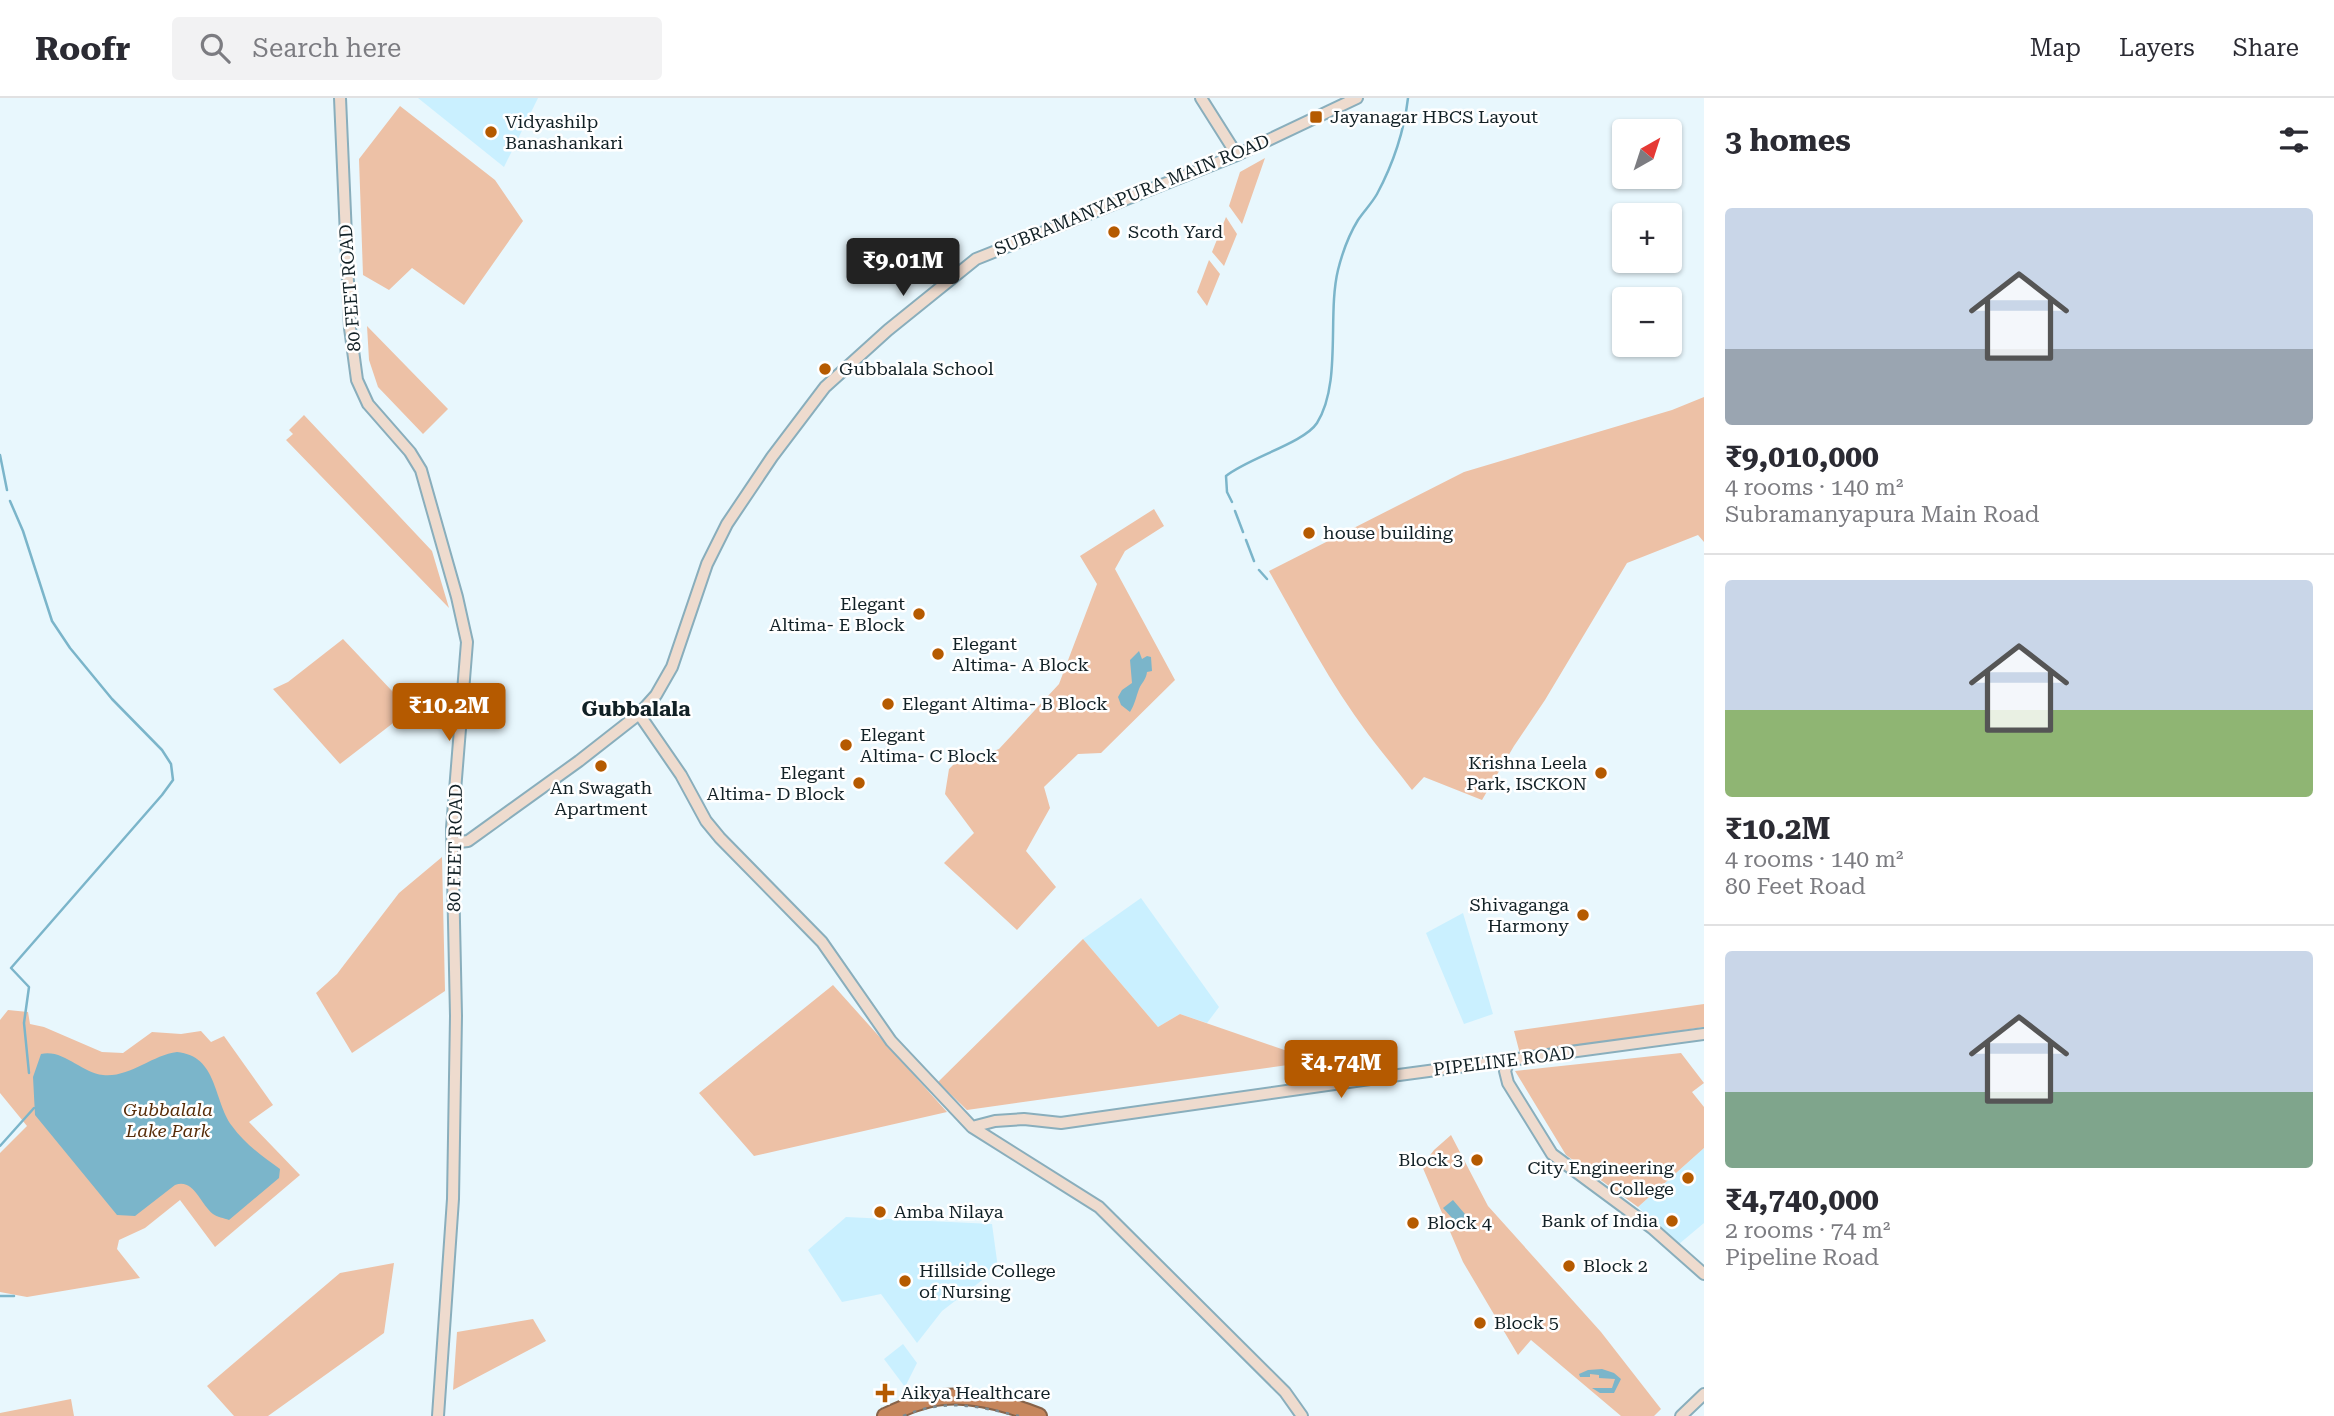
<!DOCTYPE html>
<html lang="en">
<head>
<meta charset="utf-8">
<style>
  body { margin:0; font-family:"Roboto Serif",serif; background:#f2f2f3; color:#2b2b33; height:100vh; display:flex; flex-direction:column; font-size:26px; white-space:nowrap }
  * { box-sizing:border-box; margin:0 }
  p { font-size:23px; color:#7c7c81 }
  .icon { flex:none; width:38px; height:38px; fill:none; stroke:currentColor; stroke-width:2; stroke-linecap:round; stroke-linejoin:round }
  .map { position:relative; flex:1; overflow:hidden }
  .panel { display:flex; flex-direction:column; background:#fff; width:630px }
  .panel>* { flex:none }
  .needle { width:46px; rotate:39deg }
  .buttons { position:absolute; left:1612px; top:21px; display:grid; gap:14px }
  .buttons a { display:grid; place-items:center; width:70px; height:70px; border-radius:7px; background:#fff; box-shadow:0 2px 5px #0004; font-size:35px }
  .price { position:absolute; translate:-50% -60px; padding:0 16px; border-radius:7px; background:#b55a00; color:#fff; font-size:23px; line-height:46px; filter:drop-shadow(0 2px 4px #0008) }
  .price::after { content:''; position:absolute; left:50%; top:42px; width:21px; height:16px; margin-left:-10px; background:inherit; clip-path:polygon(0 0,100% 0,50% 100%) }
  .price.on { background:#222; color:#fff }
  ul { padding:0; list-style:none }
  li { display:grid; align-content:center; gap:14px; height:371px; padding:0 21px }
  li+li { border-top:2px solid #e1e1e2 }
  li span { display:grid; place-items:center; height:217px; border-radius:7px; color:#555 }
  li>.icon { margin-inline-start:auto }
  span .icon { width:126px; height:126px; fill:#fffc; stroke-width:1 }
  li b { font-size:30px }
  h2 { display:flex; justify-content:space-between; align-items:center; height:84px; padding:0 21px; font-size:30px }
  header { display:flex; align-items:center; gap:42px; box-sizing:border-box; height:98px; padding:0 35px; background:#fff; border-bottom:2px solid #e1e1e2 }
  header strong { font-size:33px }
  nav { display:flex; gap:38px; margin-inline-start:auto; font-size:24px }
  .search { width:490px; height:63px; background:#f2f2f3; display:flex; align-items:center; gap:18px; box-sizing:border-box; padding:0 24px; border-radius:7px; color:#7c7c81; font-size:26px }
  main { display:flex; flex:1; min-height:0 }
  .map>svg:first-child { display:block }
  .built { fill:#caf0ff }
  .green { fill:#edc1a6 }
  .water { fill:#7bb5ca }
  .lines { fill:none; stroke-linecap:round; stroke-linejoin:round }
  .stream { stroke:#7bb5ca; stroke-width:2.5 }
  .secondary-casing { stroke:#89aebc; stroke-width:14 }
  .highway-casing { stroke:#876349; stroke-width:18 }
  .secondary { stroke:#eedbce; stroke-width:10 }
  .highway { stroke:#c6865c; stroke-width:14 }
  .rail { stroke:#7a898f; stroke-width:2.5; stroke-dasharray:3.5 7; stroke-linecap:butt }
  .poi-dot { fill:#b55a00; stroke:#fff; stroke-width:2.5 }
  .labels { text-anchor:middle; stroke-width:5; stroke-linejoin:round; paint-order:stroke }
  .poi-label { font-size:18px; fill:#122126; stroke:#fff; text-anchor:start }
  .street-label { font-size:18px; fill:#122126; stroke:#fff }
  .park-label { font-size:18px; font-style:italic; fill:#572c09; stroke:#fff }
  .quarter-label { font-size:21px; font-weight:bold; fill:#122126; stroke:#fff }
</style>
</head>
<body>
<header>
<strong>Roofr</strong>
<div class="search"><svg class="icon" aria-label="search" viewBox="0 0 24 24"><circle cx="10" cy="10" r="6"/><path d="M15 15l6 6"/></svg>Search here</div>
<nav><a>Map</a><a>Layers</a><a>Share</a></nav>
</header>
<main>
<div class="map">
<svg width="1704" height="1318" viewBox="0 0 1704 1318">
  <rect width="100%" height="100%" fill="#e8f7fd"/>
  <path class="built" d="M 418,0 L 538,0 L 504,69 Z
    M 1141,800 L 1219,909 L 1207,925 L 1180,916 L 1158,929 L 1083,841 Z
    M 1463,815 L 1493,916 L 1464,926 L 1426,835 Z
    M 1704,1050 L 1704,1125 L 1679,1146 L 1638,1109 Z
    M 846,1119 L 992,1126 L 998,1170 L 942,1213 L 917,1245 L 881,1196 L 842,1204 L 808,1152 Z
    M 903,1246 L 917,1265 L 905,1289 L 884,1261 Z"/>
  <path class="green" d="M 400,8 L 495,82 L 523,123 L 464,207 L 412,170 L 389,192 L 363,177 L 359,61 Z
    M 1265,60 L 1242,126 L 1229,108 L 1240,74 Z
    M 1226,119 L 1237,136 L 1224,168 L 1212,154 Z
    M 1209,162 L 1220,176 L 1207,208 L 1197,194 Z
    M 367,228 L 448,311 L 423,336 L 378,289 L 369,262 Z
    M 1704,299 L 1704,444 L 1698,437 L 1627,465 L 1545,602 L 1514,648 L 1482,702 L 1424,679 L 1412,692 C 1398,673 1382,655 1368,636 C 1330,585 1300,528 1269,473 L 1464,374 L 1672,312 Z
    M 304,317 L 432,453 L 449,510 L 286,342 L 293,336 L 289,332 Z
    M 1154,411 L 1164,428 L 1125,453 L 1115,471 L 1175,582 L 1101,655 L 1078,656 L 1044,689 L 1050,710 L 1026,753 L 1056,789 L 1017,832 L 944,765 L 974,735 L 945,696 L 949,671 L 965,655 L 988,655 L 999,651 L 1059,586 L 1097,486 L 1080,458 Z
    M 343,541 L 410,612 L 340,666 L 273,591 L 288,584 Z
    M 442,759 L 445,893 L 352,955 L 316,895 L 337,876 L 399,795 Z
    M 1083,841 L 1158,929 L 1180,916 L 1316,963 L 967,1012 L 938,984 Z
    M 833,887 L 947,1014 L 754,1058 L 699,995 Z
    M 1704,906 L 1704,929 L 1520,956 L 1514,933 Z
    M 8,912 L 28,914 L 30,926 L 44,929 L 102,954 L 123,955 L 152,934 L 181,936 L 201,933 L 211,944 L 224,938 L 273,1007 L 249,1024 L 300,1077 L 215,1149 L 180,1102 L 145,1130 L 119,1142 L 117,1151 L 140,1180 L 27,1199 L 0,1194 L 0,1055 L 27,1028 L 0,995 L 0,922 Z
    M 1681,955 L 1704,985 L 1692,994 L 1704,1009 L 1704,1050 L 1638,1109 L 1566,1057 L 1515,973 Z
    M 1451,1037 L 1488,1108 L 1601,1234 L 1661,1311 L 1654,1318 L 1621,1318 L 1531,1242 L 1518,1257 L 1463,1164 L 1422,1068 L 1434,1052 Z
    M 394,1165 L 384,1235 L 268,1318 L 234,1318 L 207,1288 L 340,1175 Z
    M 533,1221 L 546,1243 L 453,1292 L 457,1234 Z
    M 71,1301 L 74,1318 L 0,1318 L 0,1315 Z"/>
  <path class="water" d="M 1139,553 L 1142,561 L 1147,558 L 1151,559 L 1152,573 L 1147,574 C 1146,582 1142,584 1139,591 C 1136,599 1135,606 1130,614 L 1121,607 L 1118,599 L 1122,592 L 1132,585 L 1130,562 Z
    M 177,954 C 218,958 213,1002 232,1028 C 244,1045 263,1059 280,1071 L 279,1080 L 229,1122 C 224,1120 217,1119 213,1116 C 200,1106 194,1080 175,1087 L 135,1118 L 117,1117 L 35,1017 L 33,979 L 41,956 C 64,951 81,975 103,977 C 129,980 152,957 177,954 Z
    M 1453,1102 L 1470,1122 L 1461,1130 L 1443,1110 Z
    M 1602,1271 L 1614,1275 L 1621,1281 L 1614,1295 L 1600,1295 L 1592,1290 L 1612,1290 L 1615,1281 L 1599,1280 L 1599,1277 L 1590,1276 L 1590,1279 L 1580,1279 L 1579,1276 L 1588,1272 Z"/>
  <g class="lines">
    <path class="stream" d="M 0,357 L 7,392
      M 10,403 L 23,433 L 52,523 L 70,550 L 112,601 L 162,652 L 171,666 L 173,682 L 162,697 L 11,870 L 29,889 L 24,925 L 29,975
      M 1232,404 L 1227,394 L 1226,378 C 1248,360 1304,345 1317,325 C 1342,285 1327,217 1338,172 C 1342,156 1350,135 1358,122 C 1364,113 1372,105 1377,96 C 1393,66 1404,34 1408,0
      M 1235,413 L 1243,434
      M 1246,442 L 1254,463
      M 1259,472 L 1267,481
      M 0,1048 L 34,1010
      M 0,1198 L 14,1198"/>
    <g class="secondary-casing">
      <path id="secondary" d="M 340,0 L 350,230 L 357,282 L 368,306 L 410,354 L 421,372 L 457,499 L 467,544 L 452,730 L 456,918 L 453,1101 L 438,1318
        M 1201,0 L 1237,57
        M 639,616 L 681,677 L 706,723 L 720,740 L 822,844 L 891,943 L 972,1029 L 1099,1109 L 1285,1294 L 1302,1318
        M 459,744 L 468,743 L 579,663 L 639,616 L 656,597 L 672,569 L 707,466 L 727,426 L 772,359 L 825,289 L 888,232 L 976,161 L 1237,57 L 1357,0
        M 1509,963 L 1505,973 L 1508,985 L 1552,1056 L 1652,1130 L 1704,1176
        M 972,1029 L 995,1023 L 1024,1021 L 1061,1025 L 1384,979 L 1704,936
        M 1681,1318 L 1704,1296"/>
    </g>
    <g class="highway-casing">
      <path id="highway" d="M 885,1318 C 903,1310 923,1301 943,1299 C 973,1296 1011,1307 1039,1318"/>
    </g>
    <use href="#secondary" class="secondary"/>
    <use href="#highway" class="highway"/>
    <path class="rail" d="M 903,1318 C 945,1300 977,1308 1019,1318"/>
  </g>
  <g class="poi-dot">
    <rect x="1309" y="12" width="14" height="14" rx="3.5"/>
    <circle cx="491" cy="34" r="7"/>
    <circle cx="1114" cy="134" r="7"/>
    <circle cx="825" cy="271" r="7"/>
    <circle cx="1309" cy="435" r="7"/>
    <circle cx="919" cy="516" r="7"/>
    <circle cx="938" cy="556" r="7"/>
    <circle cx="888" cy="606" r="7"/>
    <circle cx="846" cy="647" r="7"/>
    <circle cx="601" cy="668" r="7"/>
    <circle cx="1601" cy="675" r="7"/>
    <circle cx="859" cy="685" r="7"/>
    <circle cx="1583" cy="817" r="7"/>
    <circle cx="1477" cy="1062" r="7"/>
    <circle cx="1688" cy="1080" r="7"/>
    <circle cx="880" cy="1114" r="7"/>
    <circle cx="1672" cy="1123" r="7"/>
    <circle cx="1413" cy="1125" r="7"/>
    <circle cx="1569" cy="1168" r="7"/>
    <circle cx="905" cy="1183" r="7"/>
    <circle cx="1480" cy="1225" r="7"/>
    <path d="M881.5 1284.5h7v7h7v7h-7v7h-7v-7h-7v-7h7z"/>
  </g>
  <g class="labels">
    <g class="poi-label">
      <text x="1330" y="25">Jayanagar HBCS Layout</text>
      <text x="505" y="30">Vidyashilp<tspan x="505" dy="21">Banashankari</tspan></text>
      <text x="1128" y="140">Scoth Yard</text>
      <text x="839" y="277">Gubbalala School</text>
      <text x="1323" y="441">house building</text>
      <text x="905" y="512" text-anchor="end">Elegant<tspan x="905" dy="21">Altima- E Block</tspan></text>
      <text x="952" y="552">Elegant<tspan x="952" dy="21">Altima- A Block</tspan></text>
      <text x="902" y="612">Elegant Altima- B Block</text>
      <text x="860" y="643">Elegant<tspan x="860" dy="21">Altima- C Block</tspan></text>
      <text x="1587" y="671" text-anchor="end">Krishna Leela<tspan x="1587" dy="21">Park, ISCKON</tspan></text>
      <text x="845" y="681" text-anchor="end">Elegant<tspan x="845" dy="21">Altima- D Block</tspan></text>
      <text x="601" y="696" text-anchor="middle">An Swagath<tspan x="601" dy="21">Apartment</tspan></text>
      <text x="1569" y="813" text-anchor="end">Shivaganga<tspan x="1569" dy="21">Harmony</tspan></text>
      <text x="1463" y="1068" text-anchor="end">Block 3</text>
      <text x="1674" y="1076" text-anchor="end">City Engineering<tspan x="1674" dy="21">College</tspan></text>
      <text x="894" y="1120">Amba Nilaya</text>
      <text x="1658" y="1129" text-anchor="end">Bank of India</text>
      <text x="1427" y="1131">Block 4</text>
      <text x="1583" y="1174">Block 2</text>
      <text x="919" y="1179">Hillside College<tspan x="919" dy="21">of Nursing</tspan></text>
      <text x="1494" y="1231">Block 5</text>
      <text x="901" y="1301">Aikya Healthcare</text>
    </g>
    <g class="street-label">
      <text transform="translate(1132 97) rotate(-22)" y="6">SUBRAMANYAPURA MAIN ROAD</text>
      <text transform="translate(350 190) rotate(-94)" y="6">80 FEET ROAD</text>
      <text transform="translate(455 750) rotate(-89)" y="6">80 FEET ROAD</text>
      <text transform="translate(1504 963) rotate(-7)" y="6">PIPELINE ROAD</text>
    </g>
    <g class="park-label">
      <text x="168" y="1018">Gubbalala<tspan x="168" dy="21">Lake Park</tspan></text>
    </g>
    <g class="quarter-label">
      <text x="636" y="618">Gubbalala</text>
    </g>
  </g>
</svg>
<div class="buttons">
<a><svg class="needle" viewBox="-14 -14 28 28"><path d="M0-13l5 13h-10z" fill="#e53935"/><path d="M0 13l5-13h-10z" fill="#7c7c81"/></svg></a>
<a>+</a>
<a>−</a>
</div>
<b class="price on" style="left:903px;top:200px">₹9.01M</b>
<b class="price" style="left:449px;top:645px">₹10.2M</b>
<b class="price" style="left:1341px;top:1002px">₹4.74M</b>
</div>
<section class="panel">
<h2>3 homes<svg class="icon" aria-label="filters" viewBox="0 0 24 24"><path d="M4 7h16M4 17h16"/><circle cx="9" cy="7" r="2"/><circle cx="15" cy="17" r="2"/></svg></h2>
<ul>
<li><span style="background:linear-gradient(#c9d6e8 65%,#9aa5b1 0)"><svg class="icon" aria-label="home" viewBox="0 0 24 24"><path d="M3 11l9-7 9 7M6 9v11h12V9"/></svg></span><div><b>₹9,010,000</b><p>4 rooms · 140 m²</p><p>Subramanyapura Main Road</p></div></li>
<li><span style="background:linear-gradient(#c9d6e8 60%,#8fb573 0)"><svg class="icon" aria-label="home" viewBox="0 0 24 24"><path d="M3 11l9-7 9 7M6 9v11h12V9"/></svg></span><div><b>₹10.2M</b><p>4 rooms · 140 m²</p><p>80 Feet Road</p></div></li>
<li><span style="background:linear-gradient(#c9d6e8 65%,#7fa58c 0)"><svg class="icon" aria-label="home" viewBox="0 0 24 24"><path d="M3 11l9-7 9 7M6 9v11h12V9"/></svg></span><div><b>₹4,740,000</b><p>2 rooms · 74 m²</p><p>Pipeline Road</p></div></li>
</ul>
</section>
</main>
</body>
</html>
